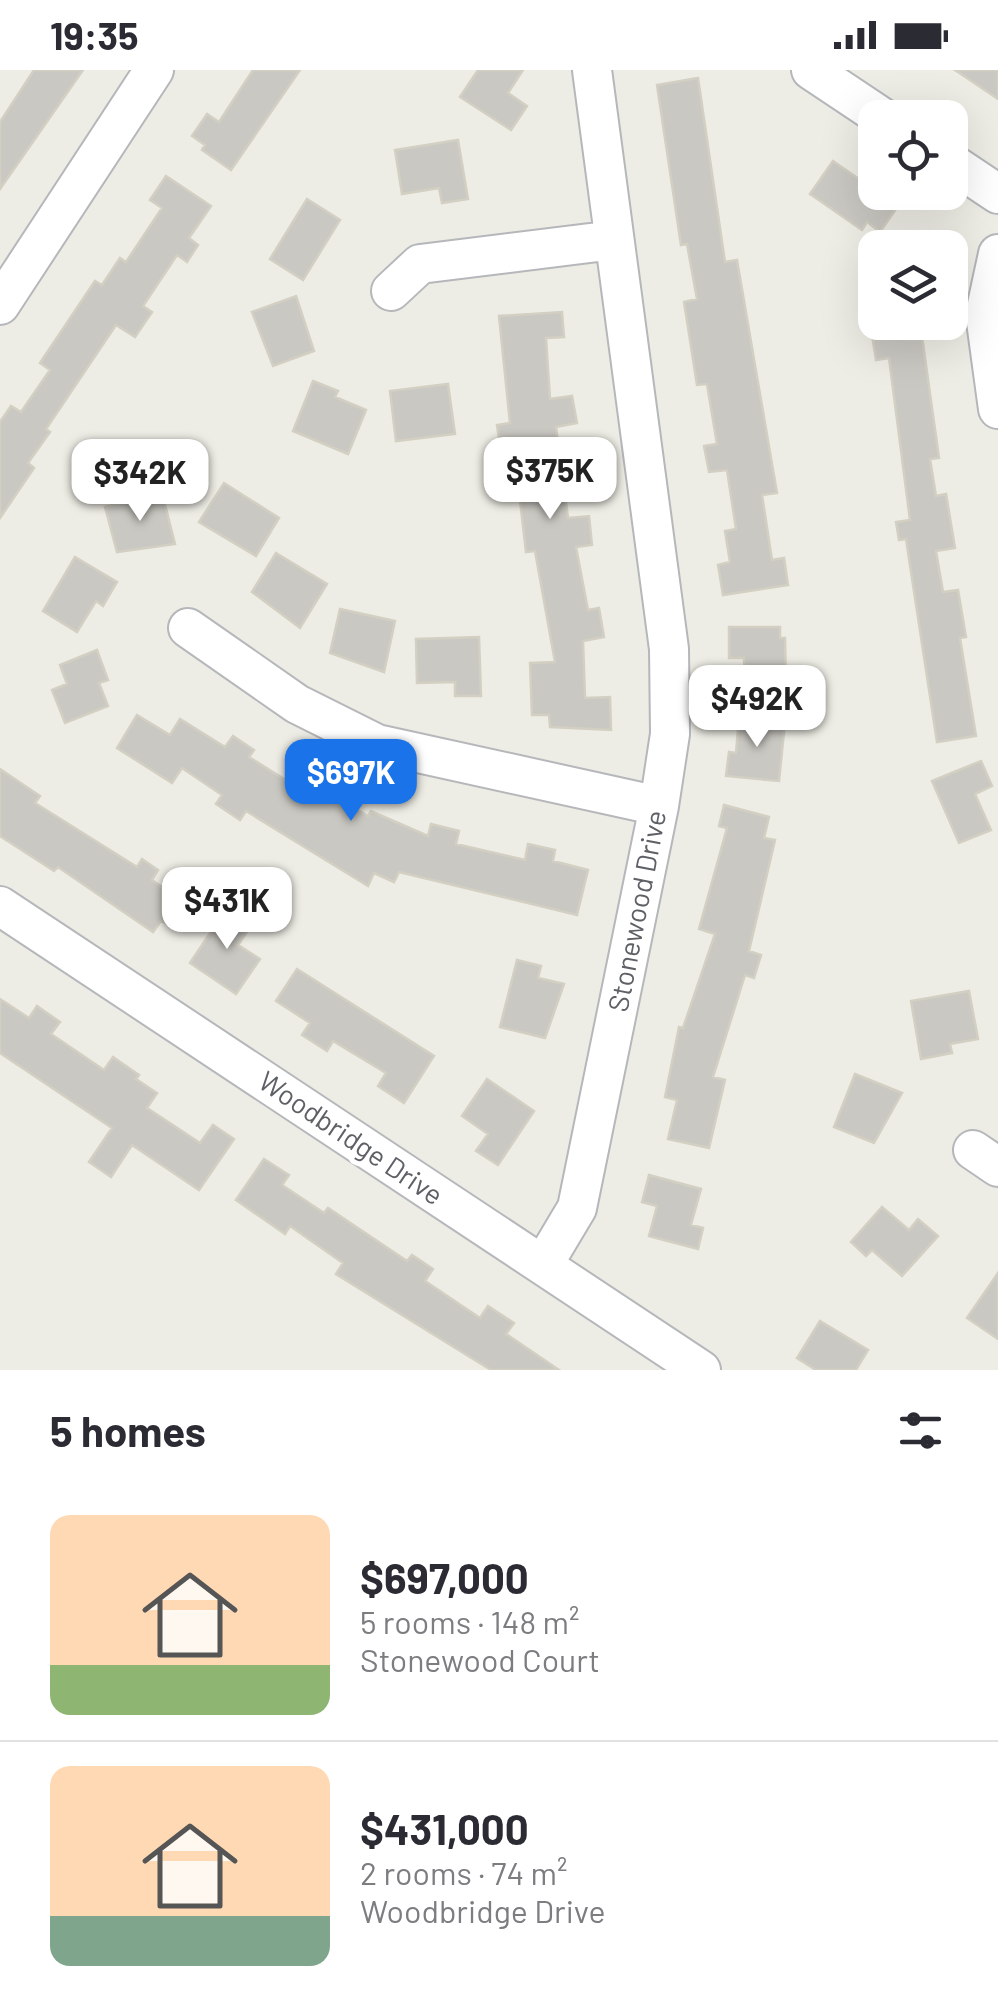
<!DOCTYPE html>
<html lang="en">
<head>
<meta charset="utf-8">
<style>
  body { margin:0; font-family:Barlow,sans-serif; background:#f7f7f7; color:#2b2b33; height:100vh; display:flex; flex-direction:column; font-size:38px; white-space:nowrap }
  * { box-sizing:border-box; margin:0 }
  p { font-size:32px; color:#7c7c81 }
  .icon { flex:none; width:55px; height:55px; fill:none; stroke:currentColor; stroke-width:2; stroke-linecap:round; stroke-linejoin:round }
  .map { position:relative; height:1300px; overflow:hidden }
  .panel { display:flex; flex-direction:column; background:#fff; flex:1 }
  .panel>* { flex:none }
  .buttons { position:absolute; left:858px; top:30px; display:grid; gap:20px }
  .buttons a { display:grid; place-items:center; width:110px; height:110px; border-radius:20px; background:#fff; box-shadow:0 10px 40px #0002; font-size:50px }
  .price { position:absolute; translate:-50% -85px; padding:0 22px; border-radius:20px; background:#fff; color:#222; font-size:32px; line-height:65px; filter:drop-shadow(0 2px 5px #0008) }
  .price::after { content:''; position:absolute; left:50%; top:60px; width:30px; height:22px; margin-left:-15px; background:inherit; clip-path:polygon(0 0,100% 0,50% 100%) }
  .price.on { background:#1a73e8; color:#fff }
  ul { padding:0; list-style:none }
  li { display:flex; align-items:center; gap:30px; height:250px; padding:0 50px }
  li+li { border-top:2px solid #e1e1e2 }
  li span { display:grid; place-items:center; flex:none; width:280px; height:200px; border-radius:20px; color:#555 }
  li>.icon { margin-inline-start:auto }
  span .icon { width:120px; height:120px; fill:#fffc; stroke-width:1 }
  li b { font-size:42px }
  h2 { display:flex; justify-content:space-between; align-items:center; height:120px; padding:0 50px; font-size:42px }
  .status { display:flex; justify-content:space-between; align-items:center; height:70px; padding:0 50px; background:#fff; direction:ltr }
  .status svg { height:28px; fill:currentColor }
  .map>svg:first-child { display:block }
  .building { fill:#cac8c2; stroke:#d3cfc3; stroke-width:2.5 }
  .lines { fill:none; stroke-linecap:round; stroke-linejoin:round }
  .minor-casing { stroke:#b5b7bb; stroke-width:42 }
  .minor { stroke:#fff; stroke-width:38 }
  .labels { text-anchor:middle; stroke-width:10; stroke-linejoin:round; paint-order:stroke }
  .street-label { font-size:28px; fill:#5d6065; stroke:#fff }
</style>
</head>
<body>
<div class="status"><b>19:35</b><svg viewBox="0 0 49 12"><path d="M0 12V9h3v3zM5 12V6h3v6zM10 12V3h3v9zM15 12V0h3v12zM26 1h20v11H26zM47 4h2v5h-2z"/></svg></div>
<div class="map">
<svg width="998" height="1300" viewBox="0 0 998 1300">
  <rect width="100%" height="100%" fill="#eeede5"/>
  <path class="building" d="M 34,0 L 83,0 L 0,119 L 0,52 Z
    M 253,0 L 300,0 L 231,100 L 202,80 L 205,75 L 192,66 L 207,44 L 219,52 Z
    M 478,0 L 523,0 L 508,23 L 527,36 L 511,60 L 460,27 Z
    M 955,0 L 998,0 L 998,29 Z
    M 698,8 L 725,192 L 737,190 L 777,423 L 762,425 L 772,490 L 784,488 L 788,515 L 723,525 L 718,495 L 730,492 L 725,461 L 736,459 L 727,400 L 709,402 L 704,376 L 717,374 L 707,314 L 697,315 L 684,232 L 697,229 L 687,174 L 681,175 L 657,15 Z
    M 458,70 L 468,129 L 442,133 L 439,118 L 402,124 L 395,80 Z
    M 833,91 L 898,136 L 880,162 L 867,152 L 862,160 L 810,124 Z
    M 166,106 L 211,136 L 189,168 L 198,175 L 187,192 L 177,185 L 143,236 L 152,242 L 135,267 L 116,255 L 46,359 L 50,362 L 28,393 L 34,398 L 0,448 L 0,352 L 11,336 L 21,342 L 50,300 L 40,293 L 95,211 L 102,215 L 120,188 L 126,192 L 162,138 L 150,130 Z
    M 307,129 L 340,150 L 303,210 L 270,189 Z
    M 296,226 L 314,281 L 273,296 L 252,242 Z
    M 562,242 L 564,267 L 546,268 L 550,329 L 572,326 L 577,353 L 556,357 L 568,448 L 589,446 L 592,475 L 576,477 L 588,540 L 599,538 L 604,567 L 583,571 L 585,628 L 610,627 L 611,660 L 550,657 L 549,645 L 532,645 L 530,593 L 555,592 L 535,481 L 526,482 L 514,379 L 501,381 L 497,355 L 510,353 L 499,246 Z
    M 870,252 L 920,252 L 939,388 L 930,389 L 936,426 L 946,424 L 955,478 L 936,481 L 943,522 L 958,520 L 966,567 L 960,568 L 976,666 L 937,672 L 906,469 L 899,470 L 896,452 L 910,450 L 889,288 L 876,290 Z
    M 313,311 L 338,321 L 335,327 L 366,340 L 348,384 L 293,361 Z
    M 448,314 L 455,364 L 396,371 L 390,321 Z
    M 224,413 L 279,448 L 256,486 L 199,452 Z
    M 162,423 L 175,474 L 117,482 L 105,437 Z
    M 276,483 L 327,514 L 300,558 L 252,522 Z
    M 75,487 L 117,512 L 103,536 L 96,531 L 77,562 L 43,541 Z
    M 340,539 L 395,551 L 384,602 L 330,583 Z
    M 729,557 L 780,557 L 780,568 L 785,568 L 786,616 L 745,616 L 744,588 L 729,588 Z
    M 479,567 L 481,626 L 455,626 L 455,612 L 417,613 L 416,569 Z
    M 97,580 L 108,610 L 99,613 L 108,636 L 65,653 L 52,620 L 67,614 L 60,595 Z
    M 137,645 L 170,665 L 180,649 L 225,677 L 233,666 L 254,680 L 249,687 L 319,731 L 325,721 L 368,746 L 371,741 L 428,766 L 431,754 L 459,761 L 456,774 L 525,790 L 528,774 L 555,780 L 553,791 L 588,800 L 577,845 L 399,802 L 394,812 L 374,803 L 368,816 L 246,741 L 240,750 L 216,734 L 222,725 L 182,698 L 172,713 L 117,678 Z
    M 739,647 L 785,652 L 779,711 L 726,706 L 729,682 L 736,683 Z
    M 981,691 L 992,716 L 975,724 L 991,760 L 959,773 L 932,711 Z
    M 0,699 L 40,726 L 35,733 L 137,797 L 142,789 L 158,800 L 152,810 L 184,832 L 169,855 L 161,851 L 153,862 L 58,797 L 54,801 L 0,766 Z
    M 724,735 L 769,747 L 764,768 L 775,770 L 749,881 L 761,885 L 754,908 L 745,905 L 713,1007 L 725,1010 L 709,1078 L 668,1069 L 677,1030 L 665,1027 L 679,957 L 683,958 L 715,864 L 699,859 L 727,758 L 719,756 Z
    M 229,835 L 254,851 L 238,875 L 260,889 L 236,924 L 190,893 Z
    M 517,890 L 541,896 L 538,908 L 564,914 L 545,968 L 500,957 Z
    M 297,899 L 434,986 L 404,1033 L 378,1016 L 386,1003 L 333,971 L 327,981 L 302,965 L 310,953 L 276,931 Z
    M 969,921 L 978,969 L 950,974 L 952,983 L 921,989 L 911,931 Z
    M 0,929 L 29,948 L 37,936 L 60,952 L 51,964 L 104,1000 L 113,987 L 139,1005 L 136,1009 L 157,1023 L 147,1038 L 200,1073 L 213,1055 L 234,1069 L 199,1120 L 132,1075 L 111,1107 L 89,1092 L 112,1058 L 0,983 Z
    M 855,1004 L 902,1023 L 874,1073 L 834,1057 Z
    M 487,1009 L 534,1041 L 498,1095 L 476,1081 L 488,1064 L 462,1046 Z
    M 264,1089 L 289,1105 L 282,1115 L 324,1143 L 328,1138 L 407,1191 L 412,1185 L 433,1199 L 425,1211 L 480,1248 L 488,1236 L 514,1253 L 506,1264 L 559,1300 L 491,1300 L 336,1204 L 343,1193 L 290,1156 L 285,1164 L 236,1130 Z
    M 649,1105 L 701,1119 L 691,1155 L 703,1158 L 698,1179 L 649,1166 L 657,1136 L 642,1132 Z
    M 882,1137 L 909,1160 L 918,1149 L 938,1166 L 902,1206 L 872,1180 L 866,1186 L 851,1172 Z
    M 998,1203 L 998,1269 L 967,1248 Z
    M 820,1251 L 868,1280 L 856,1300 L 816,1300 L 797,1288 Z"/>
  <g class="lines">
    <g class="minor-casing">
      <path id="minor" d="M 811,0 L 883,48
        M 950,92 L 998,124
        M 998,184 L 985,244 L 998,339
        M 391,221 L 420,194 L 614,170
        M 0,235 L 154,0
        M 188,558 L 297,634 L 377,674 L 659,736
        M 0,836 L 701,1300
        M 973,1080 L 998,1097
        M 543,1195 L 577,1138 L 659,736 L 670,664 L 669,579 L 592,0"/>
    </g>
    <use href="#minor" class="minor"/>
  </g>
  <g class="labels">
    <g class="street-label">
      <text transform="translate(637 841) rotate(-79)" y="10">Stonewood Drive</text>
      <text transform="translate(351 1068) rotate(34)" y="10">Woodbridge Drive</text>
    </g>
  </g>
</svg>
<div class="buttons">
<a><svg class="icon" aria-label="locate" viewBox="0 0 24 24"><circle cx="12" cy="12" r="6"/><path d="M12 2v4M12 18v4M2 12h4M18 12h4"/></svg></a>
<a><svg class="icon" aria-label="layers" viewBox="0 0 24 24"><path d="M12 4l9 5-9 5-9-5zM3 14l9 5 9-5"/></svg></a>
</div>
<b class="price" style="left:550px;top:452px">$375K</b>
<b class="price" style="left:140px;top:454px">$342K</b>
<b class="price" style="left:757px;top:680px">$492K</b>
<b class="price on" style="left:351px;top:754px">$697K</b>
<b class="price" style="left:227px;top:882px">$431K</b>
</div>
<section class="panel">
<h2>5 homes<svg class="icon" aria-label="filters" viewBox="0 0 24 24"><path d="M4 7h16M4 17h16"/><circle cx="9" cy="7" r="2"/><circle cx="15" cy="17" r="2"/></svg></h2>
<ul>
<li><span style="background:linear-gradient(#ffd9b3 75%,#8fb573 0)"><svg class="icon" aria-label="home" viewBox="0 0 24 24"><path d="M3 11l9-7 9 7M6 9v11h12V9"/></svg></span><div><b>$697,000</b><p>5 rooms · 148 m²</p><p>Stonewood Court</p></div></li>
<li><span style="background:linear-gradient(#ffd9b3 75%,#7fa58c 0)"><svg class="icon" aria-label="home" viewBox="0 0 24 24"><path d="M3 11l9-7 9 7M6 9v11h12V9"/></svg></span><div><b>$431,000</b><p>2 rooms · 74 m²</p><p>Woodbridge Drive</p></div></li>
</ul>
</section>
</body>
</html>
